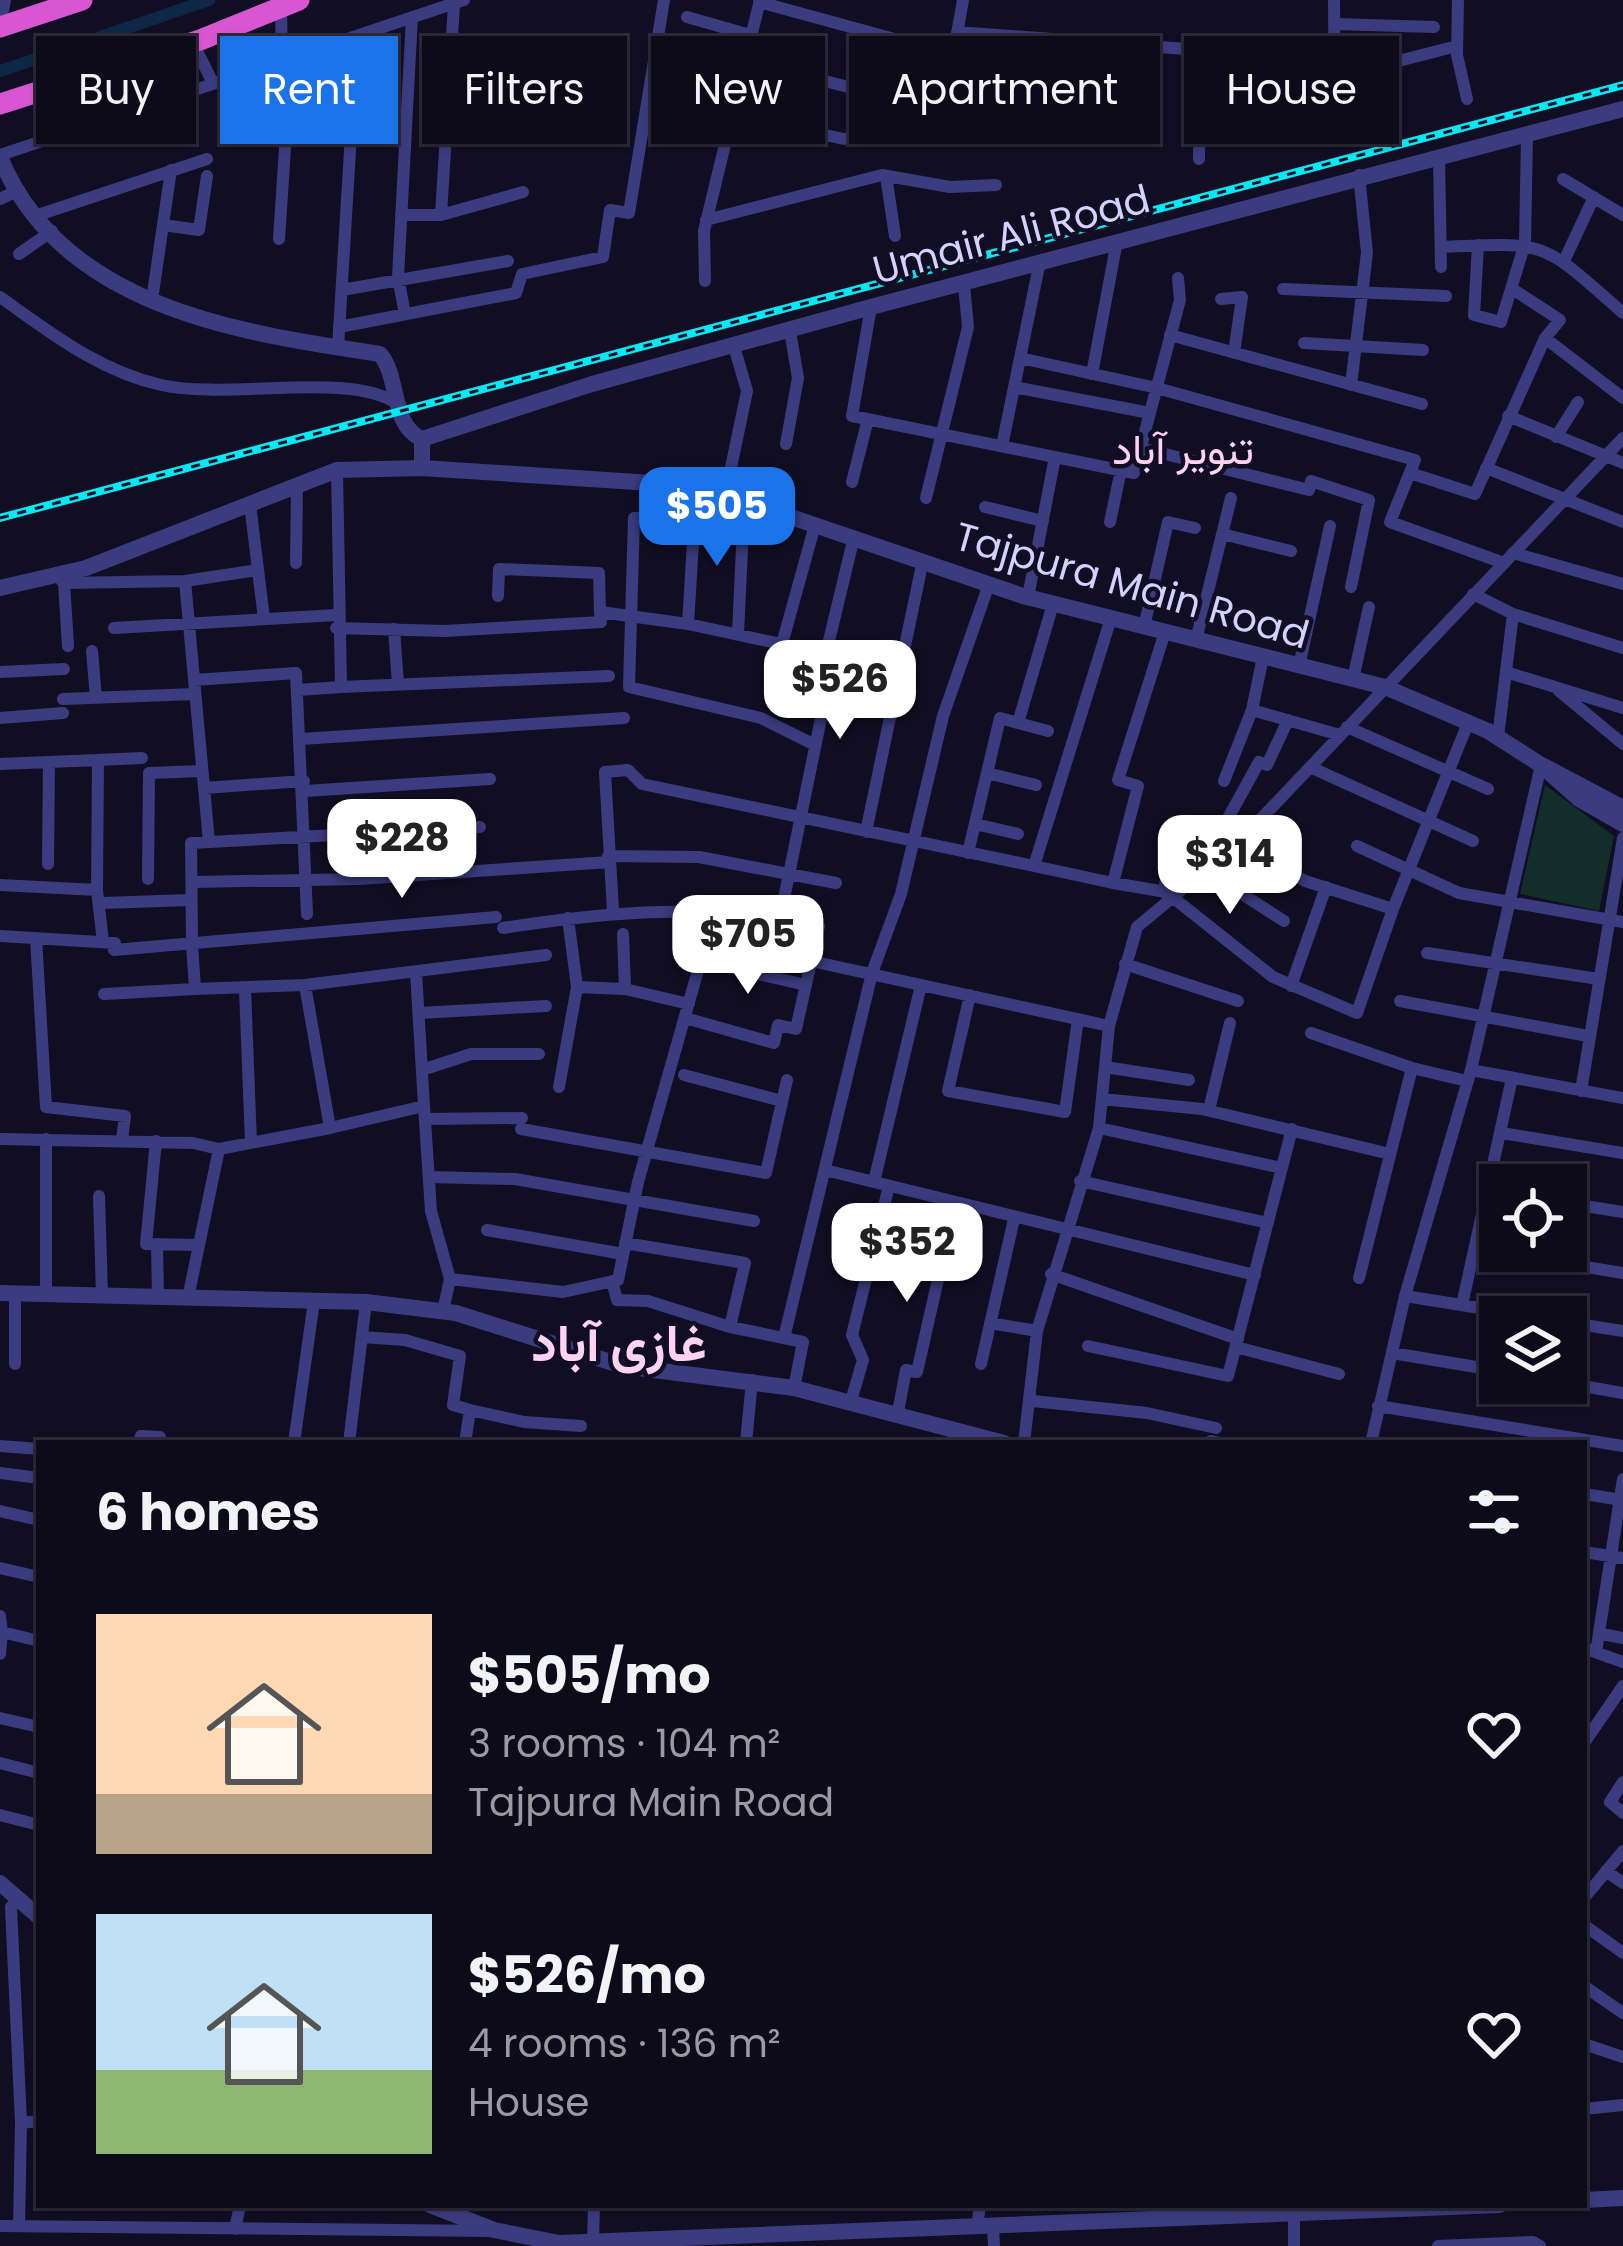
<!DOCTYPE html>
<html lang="en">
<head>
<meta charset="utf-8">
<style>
  body { margin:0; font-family:Poppins,Vazirmatn,sans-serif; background:#161323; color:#f1f3f6; height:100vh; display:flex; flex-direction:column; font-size:45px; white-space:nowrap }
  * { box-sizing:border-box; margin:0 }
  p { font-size:39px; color:#9a9aa2 }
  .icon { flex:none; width:66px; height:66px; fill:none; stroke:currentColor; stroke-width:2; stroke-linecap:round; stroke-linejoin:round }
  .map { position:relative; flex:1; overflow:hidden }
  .sheet { position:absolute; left:36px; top:1440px; width:1551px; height:768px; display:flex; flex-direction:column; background:#0d0a1a; border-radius:0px; box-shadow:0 3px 9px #0004,0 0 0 3px #2d2b39 }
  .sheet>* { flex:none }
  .banner { position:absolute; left:36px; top:36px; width:1551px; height:108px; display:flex; gap:24px }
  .buttons { position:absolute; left:1479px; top:1164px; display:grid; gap:24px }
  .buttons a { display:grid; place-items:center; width:108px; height:108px; border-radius:0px; background:#0d0a1a; box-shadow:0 3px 9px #0004,0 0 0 3px #2d2b39; font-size:60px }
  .price { position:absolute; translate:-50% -102px; padding:0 27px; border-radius:24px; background:#fff; color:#222; font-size:39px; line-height:78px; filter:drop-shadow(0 3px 6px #0008) }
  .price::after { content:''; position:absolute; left:50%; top:72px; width:36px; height:27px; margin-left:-18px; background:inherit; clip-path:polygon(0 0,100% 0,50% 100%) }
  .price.selected { background:#1a73e8; color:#fff }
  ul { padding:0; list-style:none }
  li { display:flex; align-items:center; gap:36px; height:300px; padding:0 60px }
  li span { display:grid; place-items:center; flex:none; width:336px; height:240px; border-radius:0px; color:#555 }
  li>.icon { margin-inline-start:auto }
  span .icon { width:144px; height:144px; fill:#fffc; stroke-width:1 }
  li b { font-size:51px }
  h2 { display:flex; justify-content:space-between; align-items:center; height:144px; padding:0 60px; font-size:51px }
  .chip { padding:0 42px; border-radius:0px; background:#0d0a1a; box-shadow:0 3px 9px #0004,0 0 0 3px #2d2b39; font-size:42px; line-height:108px }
  .chip.selected { background:#1a73e8; color:#fff }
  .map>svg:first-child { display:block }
  .green { fill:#122d2a }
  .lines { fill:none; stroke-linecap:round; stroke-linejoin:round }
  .canal { stroke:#0e2747; stroke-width:12 }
  .minor { stroke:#3b3c80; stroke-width:12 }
  .tertiary { stroke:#3b3c80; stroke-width:16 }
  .trunk { stroke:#d856d2; stroke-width:21 }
  .rail-casing { stroke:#06e9f5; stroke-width:8 }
  .rail { stroke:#110e23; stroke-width:3; stroke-dasharray:9; stroke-linecap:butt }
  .labels { text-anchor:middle; stroke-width:9; stroke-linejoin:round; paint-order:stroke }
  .street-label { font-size:39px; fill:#d4d1fe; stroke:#110e23 }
  .neighbourhood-label { font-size:42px; fill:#fed3f1; stroke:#110e23 }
  .district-label { font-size:51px; font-weight:bold; fill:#fed3f1; stroke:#110e23 }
</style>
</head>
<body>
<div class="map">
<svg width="1623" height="2246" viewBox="0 0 1623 2246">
  <rect width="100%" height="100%" fill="#110e23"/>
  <path class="green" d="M 1545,785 L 1614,836 L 1599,911 L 1520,894 Z"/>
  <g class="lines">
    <path class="canal" d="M 0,71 L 209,0"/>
    <path class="minor" d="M 1334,0 L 1335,119
      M 1458,0 L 1457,55 L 1467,99
      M 759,2 L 953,55
      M 281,7 L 282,61
      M 687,17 L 750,35
      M 1335,24 L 1434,27
      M 957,32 L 1200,50 L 1199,159
      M 193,43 L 213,83
      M 743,60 L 973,119
      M 1336,77 L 1457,46
      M 448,100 L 512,105
      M 943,113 L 963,0
      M 730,115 L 844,139 L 875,138
      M 1136,140 L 1139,48
      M 0,155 L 464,0
      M 1439,157 L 1441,267
      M 886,176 L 895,236
      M 1563,179 L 1623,215
      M 0,199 L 19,190
      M 38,215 L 207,159
      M 401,215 L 441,215 L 523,192
      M 441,215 L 454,4
      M 706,220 L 882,175 L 950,187 L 996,185
      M 163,225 L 199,230 L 207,176
      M 279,239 L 291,58
      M 1478,245 L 1474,315 L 1501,322 L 1525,243 L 1527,136
      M 1441,247 C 1550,242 1541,241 1623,313
      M 19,254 L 52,231
      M 1564,261 L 1594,197
      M 705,281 L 704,231 L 760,0
      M 1283,289 L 1446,296
      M 342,290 L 508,261
      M 0,297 C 51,333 99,371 161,385 C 227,400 348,371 396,403
      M 1221,299 L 1242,297 L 1234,353
      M 152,300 L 171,170
      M 871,307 L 852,416 L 1134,473 L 1180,300 L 1178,278
      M 405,314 L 398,277 L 412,17
      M 339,327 L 516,293 L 522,274 L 603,257 L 610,210 L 629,213 L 664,0
      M 1170,335 L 1422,404
      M 1545,338 L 1623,398
      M 1304,343 L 1423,350
      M 338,348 L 357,36
      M 1020,358 L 1157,388 L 1415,460 L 1390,522 L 1504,563
      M 1092,374 L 1117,241
      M 1351,385 L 1367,253 L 1359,175
      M 1014,387 L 1150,413
      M 1508,416 L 1623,463
      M 1556,437 L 1578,402
      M 786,444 L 798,378 L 790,331
      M 1002,446 L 1040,261
      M 1141,448 L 1309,490 L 1311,481 L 1369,500 L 1351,587
      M 1486,468 L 1623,522
      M 1410,473 L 1475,494 L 1545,338 L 1560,320 L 1514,290
      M 852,482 L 868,419
      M 926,498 L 968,327 L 964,285
      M 724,501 L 747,391 L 734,346
      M 250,504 L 264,619
      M 985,507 L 1043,521
      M 665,518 L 634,518 L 629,687 L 761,718 L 815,745
      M 1110,522 L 1121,470
      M 1222,534 L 1291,551
      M 1513,553 L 1623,584
      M 296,563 L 297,486
      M 58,576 L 64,583 L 185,581 L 209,842
      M 185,581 L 258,570
      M 64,583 L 68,646
      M 1473,594 L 1513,614 L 1623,648
      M 498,596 L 499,569 L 599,573 L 600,612
      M 1028,597 L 1055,457
      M 688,624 L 696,494
      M 1144,627 L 1168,522 L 1195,528
      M 114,628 L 336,615
      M 336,628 L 445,631 L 601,622 L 600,612 L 688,624 L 898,669
      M 394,629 L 398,684
      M 738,634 L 744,506
      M 1196,640 L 1231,498
      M 782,644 L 815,525
      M 92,651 L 96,698
      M 826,653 L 854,537
      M 1299,666 L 1330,526
      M 0,672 L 64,669
      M 1506,672 L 1623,708
      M 1353,679 L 1369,607
      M 194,680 L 296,673 L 307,914
      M 341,687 L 609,676
      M 298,690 L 341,687 L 337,470
      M 1559,691 L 1623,744
      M 63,699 L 195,694
      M 1252,710 L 1340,735
      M 0,718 L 63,713
      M 1018,723 L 1048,731
      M 1347,727 L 1488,789
      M 1498,737 L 1513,614
      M 301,739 L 624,718
      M 96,760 L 142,758
      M 0,764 L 98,760 L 97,890
      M 1310,767 L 1473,841
      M 987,773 L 1036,785
      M 1224,781 L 1252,710 L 1263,657
      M 204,788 L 304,781
      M 305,791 L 490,779
      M 975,824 L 1018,834
      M 394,832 L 398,877
      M 866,832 L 923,560
      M 1248,833 L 1227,820 L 1259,762 L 1267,765 L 1288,720
      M 1357,846 L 1459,893 L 1623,922
      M 968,853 L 1000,718 L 1018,723 L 1053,604
      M 608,856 L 699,857 L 836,883
      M 48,864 L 49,762
      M 1034,866 L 1113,883 L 1138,786 L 1118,780 L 1165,632
      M 1205,870 L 1284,921
      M 148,879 L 149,773 L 202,771
      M 193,882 L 359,879 L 609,862
      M 1113,883 L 1166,892 L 1273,977 L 1357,1013 L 1393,909 L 1305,881 L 1238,843
      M 0,885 L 97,890 L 103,942
      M 1163,892 L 1181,823 L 1209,839
      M 103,903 L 189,900
      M 1393,909 L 1468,723
      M 613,911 L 605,772 L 628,770 L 642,784 L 1034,866 L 1111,618
      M 780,918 L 834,655
      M 503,928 C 612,911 709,903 819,926 L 796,1029 L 778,1025 L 774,1043 L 685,1018
      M 623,934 L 625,989
      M 0,936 L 115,943 L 114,950 L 496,917
      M 36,938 L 46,1107 L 125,1116 L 122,1140
      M 192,940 L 191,843 L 480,827
      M 1427,953 L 1599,979
      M 701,961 L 806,985
      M 811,961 L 1109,1026
      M 1125,964 L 1238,1001
      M 416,972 L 424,1106
      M 1291,986 L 1326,887
      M 577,987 L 625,989 L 689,1004
      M 195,989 L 305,985 L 546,955
      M 245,989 L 251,1143
      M 104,994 L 195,989 L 192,945
      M 970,995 L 948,1091 L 1065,1112 L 1078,1019
      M 1400,1001 L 1588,1036
      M 419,1013 L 546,1006
      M 1311,1033 L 1412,1068
      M 1105,1067 L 1189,1080
      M 422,1070 L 471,1054 L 539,1054
      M 1471,1070 L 1623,1098
      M 684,1075 L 782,1101
      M 559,1087 L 577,987 L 568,918
      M 1581,1091 L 1623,838
      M 1102,1099 L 1202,1109 L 1390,1154
      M 1209,1110 L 1230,1023
      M 425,1119 L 522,1118
      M 330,1128 L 424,1106 L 431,1211 L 450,1279
      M 1099,1128 L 1282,1168
      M 521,1129 L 766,1173 L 787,1080
      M 1502,1133 L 1623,1153
      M 0,1139 L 193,1143 L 219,1149 L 188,1298
      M 46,1139 L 46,1294
      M 156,1141 L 146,1244 L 197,1245
      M 219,1149 L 330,1128 L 305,985
      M 825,1170 L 1255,1275
      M 429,1177 L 515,1179 L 754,1221
      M 1080,1181 L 1268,1223
      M 874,1182 L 921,985
      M 99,1196 L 102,1295
      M 1566,1203 L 1623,1212
      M 487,1230 L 623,1254
      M 157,1244 L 158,1297
      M 1476,1249 L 1623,1273
      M 1051,1274 L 1238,1339
      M 1359,1278 L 1412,1068 L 1467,1081
      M 612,1281 L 617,1300 L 648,1301 L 730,1327 L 745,1263 L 625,1243
      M 15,1293 L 15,1364
      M 1405,1296 L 1536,1317
      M 1462,1305 L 1512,1078
      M 443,1311 L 450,1279 L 563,1292 L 618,1280 L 638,1182 L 704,949 L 706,909
      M 1566,1322 L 1623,1331
      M 990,1323 L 1037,1331
      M 730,1327 L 803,1342 L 794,1388
      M 362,1337 L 405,1340 L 460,1356 L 453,1405 L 470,1410 L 465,1443
      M 784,1338 L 872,973 L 901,894 L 943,716 L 989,584
      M 1088,1346 L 1228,1376 L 1292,1129
      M 1236,1347 L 1339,1374
      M 1392,1353 L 1500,1371
      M 981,1364 L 1014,1219
      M 1566,1383 L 1623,1393
      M 851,1401 L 863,1360 L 852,1335 L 889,1186
      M 1033,1401 L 1147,1413 L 1216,1428
      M 1378,1406 L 1623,1446
      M 470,1410 L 524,1422 L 581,1426
      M 898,1412 L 906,1370 L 917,1372 L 955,1204
      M 1211,1441 L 1220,1443
      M 139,1443 L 141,1436 L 160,1437
      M 294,1443 L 314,1301
      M 349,1443 L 366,1302
      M 746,1443 L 752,1380
      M 1024,1443 L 1037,1331 L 1099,1128 L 1109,1026 L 1137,927 L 1238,843 L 1623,438
      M 1371,1443 L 1405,1296 L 1471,1070 L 1541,765
      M 0,1446 L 39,1449
      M 0,1473 L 39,1478
      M 1584,1494 L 1622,1500
      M 0,1511 L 39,1520
      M 1584,1552 L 1623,1558
      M 0,1568 L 39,1577
      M 0,1616 L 2,1632 L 39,1641
      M 1602,1634 L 1623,1638
      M 1584,1648 L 1623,1662
      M 1596,1652 L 1623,1479
      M 0,1654 L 2,1632
      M 0,1718 L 39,1727
      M 1584,1743 L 1623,1686
      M 0,1763 L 39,1773
      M 1623,1782 L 1610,1802 L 1623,1813
      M 0,1815 L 39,1825
      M 1606,1871 L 1623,1883
      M 19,1898 L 11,1907 L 21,2123 L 19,2226
      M 1584,1898 L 1623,1851
      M 1584,1925 L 1623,1953
      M 1584,1986 L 1623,2013
      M 1584,2044 L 1623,2057
      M 1584,2109 L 1623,2105
      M 21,2123 L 39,2121
      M 0,2226 L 491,2231
      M 977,2227 L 980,2205
      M 993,2227 L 994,2246
      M 235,2229 L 240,2205
      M 593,2242 L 594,2205
      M 1294,2246 L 1294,2205
      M 1438,2246 L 1533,2242 L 1540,2246"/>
    <path class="tertiary" d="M 0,15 L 3,0
      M 0,157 C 61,307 239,333 380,354 C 400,377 390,425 422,439 L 422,468
      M 422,439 L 592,384 L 871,307 L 1623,109
      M 0,588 L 86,568 L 337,470 L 422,468 L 652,483 L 794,518 L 1023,596 L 1385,687 L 1488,731 L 1541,765 L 1579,799 L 1623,824
      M 1542,765 L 1623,808
      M 0,1293 L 366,1302 L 456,1313 L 623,1366 L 794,1388 L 1004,1443
      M 0,1883 L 39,1917
      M 1584,2200 L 1623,2198
      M 430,2205 L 494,2230 L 559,2243 L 1500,2205"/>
    <path class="trunk" d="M 0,27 L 82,0
      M 0,104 L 200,40 L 299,0"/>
    <g class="rail-casing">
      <path id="rail" d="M 0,518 L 1623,85"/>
    </g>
    <use href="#rail" class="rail"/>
  </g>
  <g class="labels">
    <g class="street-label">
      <text transform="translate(1011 234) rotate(-15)" y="14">Umair Ali Road</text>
      <text transform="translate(1132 585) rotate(16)" y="14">Tajpura Main Road</text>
    </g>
    <g class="neighbourhood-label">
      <text x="1183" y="464">تنویر آباد</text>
    </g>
    <g class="district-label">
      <text x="619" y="1361">غازى آباد</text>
    </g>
  </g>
</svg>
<div class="buttons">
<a><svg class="icon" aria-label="locate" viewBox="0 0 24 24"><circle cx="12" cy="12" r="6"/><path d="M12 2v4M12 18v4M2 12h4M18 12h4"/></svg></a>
<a><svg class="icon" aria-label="layers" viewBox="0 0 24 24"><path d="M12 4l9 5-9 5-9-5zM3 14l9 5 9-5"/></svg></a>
</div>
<b class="price selected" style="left:717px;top:569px">$505</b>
<b class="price" style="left:840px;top:742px">$526</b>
<b class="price" style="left:402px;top:901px">$228</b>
<b class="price" style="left:1230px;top:917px">$314</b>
<b class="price" style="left:748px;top:997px">$705</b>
<b class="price" style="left:907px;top:1305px">$352</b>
<div class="banner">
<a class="chip">Buy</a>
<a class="chip selected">Rent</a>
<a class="chip">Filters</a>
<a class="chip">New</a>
<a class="chip">Apartment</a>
<a class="chip">House</a>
</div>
<section class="sheet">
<h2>6 homes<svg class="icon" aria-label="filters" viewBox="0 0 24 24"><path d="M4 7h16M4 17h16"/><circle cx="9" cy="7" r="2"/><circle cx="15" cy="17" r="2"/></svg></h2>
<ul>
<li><span style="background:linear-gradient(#ffd9b3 75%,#b9a48a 0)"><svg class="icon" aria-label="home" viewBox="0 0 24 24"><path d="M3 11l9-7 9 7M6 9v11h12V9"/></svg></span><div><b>$505/mo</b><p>3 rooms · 104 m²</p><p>Tajpura Main Road</p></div><svg class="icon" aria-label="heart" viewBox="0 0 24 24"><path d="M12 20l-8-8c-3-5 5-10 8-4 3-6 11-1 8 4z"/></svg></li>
<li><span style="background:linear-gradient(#bfe0f5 65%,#8fb573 0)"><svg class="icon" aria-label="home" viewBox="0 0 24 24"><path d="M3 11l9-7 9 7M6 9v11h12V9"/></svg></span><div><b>$526/mo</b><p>4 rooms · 136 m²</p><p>House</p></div><svg class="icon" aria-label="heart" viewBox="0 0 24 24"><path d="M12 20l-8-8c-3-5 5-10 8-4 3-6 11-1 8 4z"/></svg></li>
</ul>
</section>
</div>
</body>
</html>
